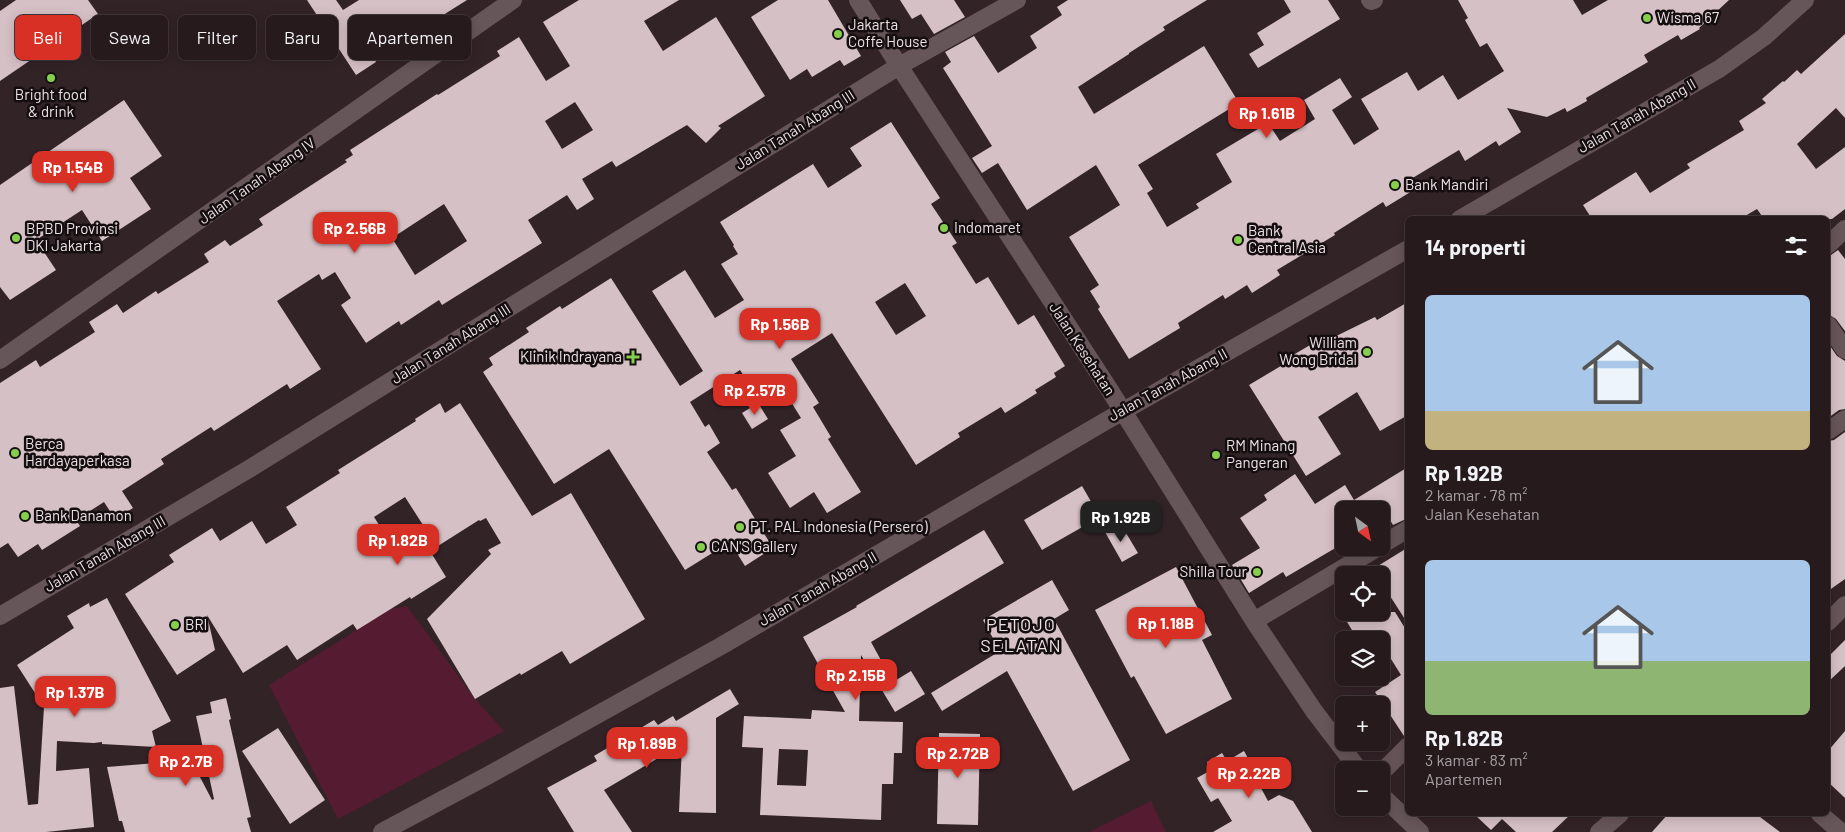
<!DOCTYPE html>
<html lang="id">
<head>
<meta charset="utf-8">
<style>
  body { margin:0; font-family:Barlow,sans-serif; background:#32272a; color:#f1f3f6; height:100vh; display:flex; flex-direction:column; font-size:19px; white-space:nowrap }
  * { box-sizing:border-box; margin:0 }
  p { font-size:16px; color:#a4a1a4 }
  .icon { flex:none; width:28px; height:28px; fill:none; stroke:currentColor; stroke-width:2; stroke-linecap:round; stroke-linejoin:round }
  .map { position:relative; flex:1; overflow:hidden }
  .panel { position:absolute; left:1405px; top:216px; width:425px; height:600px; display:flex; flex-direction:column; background:#261a1d; border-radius:8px; box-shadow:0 2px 12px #0003,0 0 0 1px #42383b }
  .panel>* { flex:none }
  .banner { position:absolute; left:15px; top:15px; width:475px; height:45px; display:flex; gap:10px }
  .needle { width:32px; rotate:147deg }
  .fabs { position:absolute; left:1335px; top:501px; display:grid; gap:10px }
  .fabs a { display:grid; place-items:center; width:55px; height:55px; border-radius:8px; background:#261a1d; box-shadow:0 2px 12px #0003,0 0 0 1px #42383b; font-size:25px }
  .price { position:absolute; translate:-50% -42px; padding:0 11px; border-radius:10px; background:#d93025; color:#fff; font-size:16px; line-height:32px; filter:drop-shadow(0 1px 2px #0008) }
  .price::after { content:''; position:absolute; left:50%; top:30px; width:15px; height:11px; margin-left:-8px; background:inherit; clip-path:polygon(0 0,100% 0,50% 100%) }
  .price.on { background:#222; color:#fff }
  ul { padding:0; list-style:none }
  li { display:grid; align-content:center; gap:10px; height:265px; padding:0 20px }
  li span { display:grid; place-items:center; height:155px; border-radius:8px; color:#555 }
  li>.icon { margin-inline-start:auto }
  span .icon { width:90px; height:90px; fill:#fffc; stroke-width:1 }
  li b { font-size:21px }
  h2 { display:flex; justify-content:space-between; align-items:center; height:60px; padding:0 20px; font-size:21px }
  .chip { padding:0 18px; border-radius:8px; background:#261a1d; box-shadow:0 2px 12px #0003,0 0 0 1px #42383b; font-size:18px; line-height:45px }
  .chip.on { background:#d93025; color:#fff }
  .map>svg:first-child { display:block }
  .park { fill:#551b31 }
  .building { fill:#d5c0c5; fill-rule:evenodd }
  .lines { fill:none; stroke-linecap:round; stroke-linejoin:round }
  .minor { stroke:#665559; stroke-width:18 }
  .poi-dot { fill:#86cf4c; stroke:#150e10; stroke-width:2 }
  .labels { text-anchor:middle; stroke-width:5; stroke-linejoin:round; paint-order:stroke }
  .poi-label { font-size:15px; fill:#ece1e4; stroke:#150e10; text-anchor:start }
  .street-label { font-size:15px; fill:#ece1e4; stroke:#150e10 }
  .quarter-label { font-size:18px; letter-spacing:1px; fill:#ece1e4; stroke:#150e10 }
</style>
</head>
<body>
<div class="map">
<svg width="1845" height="832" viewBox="0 0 1845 832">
  <rect width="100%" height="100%" fill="#322327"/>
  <path class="park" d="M 407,606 L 475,699 L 504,731 L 338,819 L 269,685 L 390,609 Z
    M 1151,801 L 1166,832 L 1089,832 Z"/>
  <path class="building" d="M 16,0 L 88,0 L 98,14 L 0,81 L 0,11 Z
    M 307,0 L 336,0 L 343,10 L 359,0 L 467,0 L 413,34 L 411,31 L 372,55 L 376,62 L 356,75 Z
    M 579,0 L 679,0 L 644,21 L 663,51 L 716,17 L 765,96 L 718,126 L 721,128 L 706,143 L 687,125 L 616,167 L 612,161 L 582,179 L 594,199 L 577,210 L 567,195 L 528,220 L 542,243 L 442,305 L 439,300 L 401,325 L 399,321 L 366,343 L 341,305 L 351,298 L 335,272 L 322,280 L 319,274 L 277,301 L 321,369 L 290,389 L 287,384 L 214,431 L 211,427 L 161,459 L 164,464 L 122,491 L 133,508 L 115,519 L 104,502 L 76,520 L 80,526 L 42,550 L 38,544 L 18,557 L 8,543 L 0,548 L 0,383 L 36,360 L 40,367 L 95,332 L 89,322 L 117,304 L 123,313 L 156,291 L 158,294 L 209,262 L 204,254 L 225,240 L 230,246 L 263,225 L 259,219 L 347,162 L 345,160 L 353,155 L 350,150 L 437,94 L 438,95 L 500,56 L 497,51 L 519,37 L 546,81 L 570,66 L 543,22 ZM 575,102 L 593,130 L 562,149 L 545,121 ZM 444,204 L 467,241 L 415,275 L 392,238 Z
    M 778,0 L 828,0 L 861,56 L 844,66 L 840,60 L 812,77 L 807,69 L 790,80 L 751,17 Z
    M 900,0 L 954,0 L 965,17 L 934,34 L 921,14 L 912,19 Z
    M 1068,0 L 1207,0 L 1163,27 L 1165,30 L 1129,53 L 1129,54 L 1078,87 L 1094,114 L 1204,46 L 1239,103 L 1138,165 L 1153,189 L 1147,193 L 1167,227 L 1199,208 L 1196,204 L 1232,182 L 1216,154 L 1268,123 L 1280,141 L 1315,119 L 1304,100 L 1340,78 L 1352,97 L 1332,110 L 1354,145 L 1379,129 L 1361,99 L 1407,72 L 1418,91 L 1443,75 L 1458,100 L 1504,71 L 1487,43 L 1480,47 L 1465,20 L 1468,18 L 1458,0 L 1573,0 L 1582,15 L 1608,0 L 1729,0 L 1699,28 L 1700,29 L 1681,40 L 1678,35 L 1644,55 L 1648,62 L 1586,98 L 1587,101 L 1567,112 L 1565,108 L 1547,117 L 1507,108 L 1521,132 L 1499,146 L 1496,141 L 1465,161 L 1459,150 L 1406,182 L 1412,191 L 1386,207 L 1383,202 L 1334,233 L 1335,235 L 1277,270 L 1280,275 L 1252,293 L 1247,285 L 1225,299 L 1223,295 L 1178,323 L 1180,328 L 1129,359 L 1098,309 L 1100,307 L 1090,291 L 1099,285 L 1069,237 L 1120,205 L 1096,165 L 1027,210 L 998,163 L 982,173 L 972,158 L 992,146 L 943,68 L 951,62 L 945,52 L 974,36 L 998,73 L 1037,48 L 1030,36 L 1062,15 L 1057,7 Z
    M 1284,0 L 1328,0 L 1340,19 L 1258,68 L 1249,54 L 1264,45 L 1257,33 L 1291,12 Z
    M 1845,34 L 1845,118 L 1836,108 L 1797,144 L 1816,169 L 1845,147 L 1845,209 L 1832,219 L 1764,219 L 1757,209 L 1740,219 L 1592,219 L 1583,205 L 1636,172 L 1650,193 L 1690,168 L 1687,164 L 1744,130 L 1739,121 L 1766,103 L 1762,99 L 1783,81 L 1784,82 L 1797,70 L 1801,74 Z
    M 124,100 L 162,156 L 130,178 L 151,209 L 102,241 L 82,210 L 36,240 L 56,270 L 10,300 L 0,287 L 0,185 Z
    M 891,122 L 940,198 L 931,204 L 957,243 L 952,246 L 976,284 L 988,277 L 1018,325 L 1034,315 L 1065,366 L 1054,373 L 1056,377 L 1035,390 L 1037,393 L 1005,413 L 1001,407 L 958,433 L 960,437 L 916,465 L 832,333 L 791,359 L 819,403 L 813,407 L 831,437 L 828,439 L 861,492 L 827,513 L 814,492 L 790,508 L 768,473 L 796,456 L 780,430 L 801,418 L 783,389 L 761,403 L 740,370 L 690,402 L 705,427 L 709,424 L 720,443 L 707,452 L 732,490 L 736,488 L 773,548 L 745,566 L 730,542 L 685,570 L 609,449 L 554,484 L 483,372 L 493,365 L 489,358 L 529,332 L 526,328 L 560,306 L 562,309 L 611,278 L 680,386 L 703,371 L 652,291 L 685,270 L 715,318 L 744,300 L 721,264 L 738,254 L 733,246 L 734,245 L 720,222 L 813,164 L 828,188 L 862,166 L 850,148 ZM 905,283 L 926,316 L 896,335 L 875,302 Z
    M 1838,250 L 1845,259 L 1845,331 L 1836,319 L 1828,314 L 1828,255 L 1831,255 Z
    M 1408,302 L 1408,415 L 1380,431 L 1357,392 L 1318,417 L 1341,454 L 1306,476 L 1249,385 L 1289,361 L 1288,358 L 1322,338 L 1324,342 L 1375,317 L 1377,320 Z
    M 1828,343 L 1837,356 L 1845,361 L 1845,409 L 1839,410 L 1828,418 Z
    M 440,403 L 445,413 L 460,403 L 532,516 L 571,493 L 645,619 L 570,664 L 562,651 L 521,675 L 520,673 L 475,699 L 427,619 L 491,554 L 488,550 L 501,543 L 486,518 L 480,521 L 479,520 L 430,551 L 446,577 L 411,599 L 410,597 L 357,630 L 353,624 L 297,660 L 287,645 L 243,673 L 207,615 L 215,650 L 177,675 L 125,594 L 174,562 L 169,555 L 212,528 L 220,541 L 252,521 L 266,544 L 297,525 L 286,507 L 340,473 L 338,470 L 416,421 L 415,419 ZM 405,497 L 423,525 L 392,545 L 374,517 Z
    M 758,403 L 768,419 L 752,429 L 742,413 Z
    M 1845,432 L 1845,579 L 1828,591 L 1828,441 L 1834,440 Z
    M 1408,467 L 1408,518 L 1393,525 L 1384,510 L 1344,510 L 1344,543 L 1286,577 L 1283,572 L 1249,593 L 1232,565 L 1260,548 L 1240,518 L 1267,500 L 1264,495 L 1295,474 L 1315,504 L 1345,485 L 1354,500 Z
    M 1082,486 L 1100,517 L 1042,550 L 1024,520 Z
    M 1120,523 L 1138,553 L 1122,562 L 1105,532 Z
    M 984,530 L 1004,563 L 871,642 L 893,682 L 911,671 L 925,694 L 895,712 L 861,655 L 859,721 L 903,722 L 902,753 L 894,753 L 893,784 L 882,784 L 881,820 L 760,815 L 763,748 L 742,747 L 744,716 L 811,719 L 812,710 L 845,712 L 803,637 L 857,607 L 856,606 ZM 779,749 L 808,750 L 806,786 L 777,785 Z
    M 1408,542 L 1408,624 L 1381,582 L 1381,575 L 1377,575 L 1373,569 L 1407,548 L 1405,543 Z
    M 1176,567 L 1212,635 L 1202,640 L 1232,699 L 1166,734 L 1134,676 L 1131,678 L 1095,610 Z
    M 1052,580 L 1069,610 L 1054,619 L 1130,760 L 1073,791 L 1007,671 L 942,711 L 931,693 L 1000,651 L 983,620 Z
    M 107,598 L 171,721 L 152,731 L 156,747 L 102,744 L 102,742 L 94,743 L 57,741 L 56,771 L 89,768 L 94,827 L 46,832 L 0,832 L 0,688 L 14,686 L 28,805 L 38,804 L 44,707 L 17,665 L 74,628 L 67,616 L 89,603 L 90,607 Z
    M 1341,612 L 1395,612 L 1408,633 L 1408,736 L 1404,736 L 1375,692 L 1401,675 L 1381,643 L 1381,640 L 1358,640 Z
    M 1845,640 L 1845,666 L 1828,682 L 1828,657 Z
    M 730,689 L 739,704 L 716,718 L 716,813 L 679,812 L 682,744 L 604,790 L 632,832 L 574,832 L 547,788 L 597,761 L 594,756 L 654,720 L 658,725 L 673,716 L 676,721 Z
    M 226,698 L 231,719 L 229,720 L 251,817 L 247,818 L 251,832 L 125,832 L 122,821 L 119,821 L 107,767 L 169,762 L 189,756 L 212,800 L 214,799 L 196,716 L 212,713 L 210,702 Z
    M 278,728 L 325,800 L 290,824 L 242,751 Z
    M 1845,731 L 1845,798 L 1828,782 L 1828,751 Z
    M 939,733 L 980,734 L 978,825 L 937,824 Z
    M 1244,751 L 1258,776 L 1255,777 L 1268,801 L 1279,795 L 1293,801 L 1312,832 L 1213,832 L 1232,821 L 1218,798 L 1211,802 L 1197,778 L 1211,770 L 1207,762 L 1222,753 L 1227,761 Z
    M 1474,814 L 1571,814 L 1552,832 L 1516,832 L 1502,819 L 1491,830 Z
    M 1668,814 L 1756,814 L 1780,832 L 1652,832 Z"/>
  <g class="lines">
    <path class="minor" d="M 858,0 L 899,66 L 1109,389 L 1254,621 L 1314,711 L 1359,770
      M 1370,0 L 1371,1 L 1374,0
      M 1460,219 L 1719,69 L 1764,37 L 1805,0
      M 1828,245 L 1845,229
      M 1828,325 L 1845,350
      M 0,360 L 513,0
      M 1828,431 L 1845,419
      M 1381,545 L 1408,529
      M 0,616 L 249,469 L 899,66 L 1017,0
      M 1254,621 L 1377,548
      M 1828,622 L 1845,605
      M 1381,773 L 1408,746
      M 1381,795 L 1420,832
      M 1820,814 L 1841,832
      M 382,832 L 487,776 L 721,646 L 1104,422 L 1408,249
      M 1599,832 L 1620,814"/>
  </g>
  <g class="poi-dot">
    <circle cx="1647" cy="18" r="5"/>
    <circle cx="838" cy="34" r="5"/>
    <circle cx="51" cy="78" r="5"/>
    <circle cx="1395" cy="185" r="5"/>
    <circle cx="944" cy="228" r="5"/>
    <circle cx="16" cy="238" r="5"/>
    <circle cx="1238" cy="240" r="5"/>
    <circle cx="1367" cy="352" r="5"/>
    <path d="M630.5 349.5h5v5h5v5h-5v5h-5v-5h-5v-5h5z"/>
    <circle cx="15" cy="453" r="5"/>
    <circle cx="1216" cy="455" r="5"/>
    <circle cx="25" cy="516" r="5"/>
    <circle cx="740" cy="527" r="5"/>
    <circle cx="701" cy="547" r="5"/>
    <circle cx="1257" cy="572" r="5"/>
    <circle cx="175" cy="625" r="5"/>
  </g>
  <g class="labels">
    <g class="poi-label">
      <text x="1657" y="23">Wisma 67</text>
      <text x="848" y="30">Jakarta<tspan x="848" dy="17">Coffe House</tspan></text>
      <text x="51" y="100" text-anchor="middle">Bright food<tspan x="51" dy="17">&amp; drink</tspan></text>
      <text x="1405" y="190">Bank Mandiri</text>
      <text x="954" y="233">Indomaret</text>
      <text x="26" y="234">BPBD Provinsi<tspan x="26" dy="17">DKI Jakarta</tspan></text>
      <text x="1248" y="236">Bank<tspan x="1248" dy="17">Central Asia</tspan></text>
      <text x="1357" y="348" text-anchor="end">William<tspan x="1357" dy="17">Wong Bridal</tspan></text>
      <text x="622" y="362" text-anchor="end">Klinik Indrayana</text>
      <text x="25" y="449">Berca<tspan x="25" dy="17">Hardayaperkasa</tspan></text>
      <text x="1226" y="451">RM Minang<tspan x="1226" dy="17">Pangeran</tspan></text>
      <text x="35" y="521">Bank Danamon</text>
      <text x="750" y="532">PT. PAL Indonesia (Persero)</text>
      <text x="711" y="552">CAN'S Gallery</text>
      <text x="1247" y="577" text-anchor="end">Shilla Tour</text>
      <text x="185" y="630">BRI</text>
    </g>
    <g class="street-label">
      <text transform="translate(1637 116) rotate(-30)" y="5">Jalan Tanah Abang II</text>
      <text transform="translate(795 130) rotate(-32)" y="5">Jalan Tanah Abang III</text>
      <text transform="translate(257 181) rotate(-35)" y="5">Jalan Tanah Abang IV</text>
      <text transform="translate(451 344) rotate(-32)" y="5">Jalan Tanah Abang III</text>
      <text transform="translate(1082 349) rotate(57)" y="5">Jalan Kesehatan</text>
      <text transform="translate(1168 385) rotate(-29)" y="5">Jalan Tanah Abang II</text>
      <text transform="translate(105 554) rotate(-30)" y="5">Jalan Tanah Abang III</text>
      <text transform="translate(818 589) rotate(-30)" y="5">Jalan Tanah Abang II</text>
    </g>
    <g class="quarter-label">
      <text x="1021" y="631">PETOJO<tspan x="1021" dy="21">SELATAN</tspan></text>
    </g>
  </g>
</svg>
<div class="fabs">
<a><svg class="needle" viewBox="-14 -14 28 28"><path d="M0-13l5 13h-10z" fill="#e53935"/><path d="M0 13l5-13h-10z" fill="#a4a1a4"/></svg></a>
<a><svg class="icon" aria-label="locate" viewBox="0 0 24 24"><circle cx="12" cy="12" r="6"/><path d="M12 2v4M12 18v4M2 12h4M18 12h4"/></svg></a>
<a><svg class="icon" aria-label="layers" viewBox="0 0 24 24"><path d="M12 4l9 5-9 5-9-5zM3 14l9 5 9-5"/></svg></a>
<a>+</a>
<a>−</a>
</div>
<b class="price" style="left:1267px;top:139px">Rp 1.61B</b>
<b class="price" style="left:73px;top:193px">Rp 1.54B</b>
<b class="price" style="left:355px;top:254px">Rp 2.56B</b>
<b class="price" style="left:780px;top:350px">Rp 1.56B</b>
<b class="price" style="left:755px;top:416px">Rp 2.57B</b>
<b class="price on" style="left:1121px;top:543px">Rp 1.92B</b>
<b class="price" style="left:398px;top:566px">Rp 1.82B</b>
<b class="price" style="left:1166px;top:649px">Rp 1.18B</b>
<b class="price" style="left:856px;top:701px">Rp 2.15B</b>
<b class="price" style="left:75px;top:718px">Rp 1.37B</b>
<b class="price" style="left:647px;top:769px">Rp 1.89B</b>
<b class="price" style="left:958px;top:779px">Rp 2.72B</b>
<b class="price" style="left:186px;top:787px">Rp 2.7B</b>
<b class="price" style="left:1249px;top:799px">Rp 2.22B</b>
<div class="banner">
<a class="chip on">Beli</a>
<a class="chip">Sewa</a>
<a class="chip">Filter</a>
<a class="chip">Baru</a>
<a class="chip">Apartemen</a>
</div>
<section class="panel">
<h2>14 properti<svg class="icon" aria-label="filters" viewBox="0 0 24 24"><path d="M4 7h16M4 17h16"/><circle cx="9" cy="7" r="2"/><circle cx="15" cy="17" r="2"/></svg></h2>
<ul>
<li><span style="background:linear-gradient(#a9c7e8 75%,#c2b280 0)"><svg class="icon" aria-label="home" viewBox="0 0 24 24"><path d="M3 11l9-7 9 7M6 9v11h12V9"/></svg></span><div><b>Rp 1.92B</b><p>2 kamar · 78 m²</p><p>Jalan Kesehatan</p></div></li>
<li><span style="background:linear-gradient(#a9c7e8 65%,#8fb573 0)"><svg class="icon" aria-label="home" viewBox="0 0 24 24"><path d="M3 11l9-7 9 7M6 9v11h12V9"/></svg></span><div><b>Rp 1.82B</b><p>3 kamar · 83 m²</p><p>Apartemen</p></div></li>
</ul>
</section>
</div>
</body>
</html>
